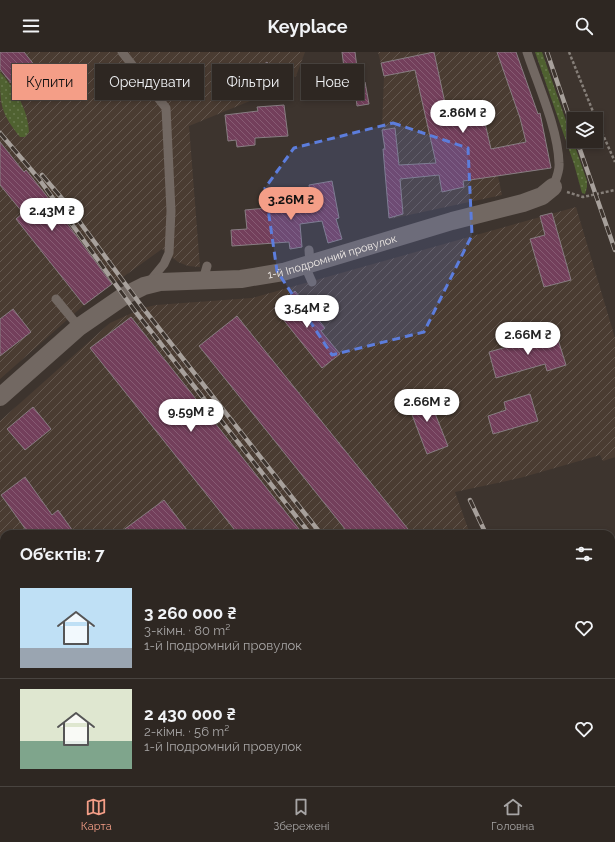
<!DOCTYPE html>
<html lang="uk">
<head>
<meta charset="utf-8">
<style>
  body { margin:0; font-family:Raleway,sans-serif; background:#3a332f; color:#f1f3f6; height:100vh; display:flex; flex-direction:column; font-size:15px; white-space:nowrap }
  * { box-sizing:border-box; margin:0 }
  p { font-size:13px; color:#a7a5a5 }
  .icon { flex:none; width:22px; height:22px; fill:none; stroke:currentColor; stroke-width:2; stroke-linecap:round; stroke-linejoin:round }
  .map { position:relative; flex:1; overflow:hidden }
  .drawer { position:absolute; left:0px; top:478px; width:615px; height:256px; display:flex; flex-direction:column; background:#2e2722; border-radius:12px 12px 0 0; box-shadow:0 2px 6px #0003,0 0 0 1px #494440 }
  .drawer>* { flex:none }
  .hud { position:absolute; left:12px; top:12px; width:400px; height:36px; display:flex; gap:8px }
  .fabs { position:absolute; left:567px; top:60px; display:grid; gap:8px }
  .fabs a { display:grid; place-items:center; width:36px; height:36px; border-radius:0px; background:#2e2722; box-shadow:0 2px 6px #0003,0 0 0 1px #494440; font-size:20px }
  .price { position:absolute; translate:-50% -34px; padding:0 9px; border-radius:14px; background:#fff; color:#222; font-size:13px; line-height:26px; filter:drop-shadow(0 1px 2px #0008) }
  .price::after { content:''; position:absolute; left:50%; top:24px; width:12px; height:9px; margin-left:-6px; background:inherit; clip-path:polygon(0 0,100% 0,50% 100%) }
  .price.active { background:#f49e87; color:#111 }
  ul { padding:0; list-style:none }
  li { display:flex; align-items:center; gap:12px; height:100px; padding:0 20px }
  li+li { border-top:1px solid #494440 }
  li span { display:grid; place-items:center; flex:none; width:112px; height:80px; border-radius:0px; color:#555 }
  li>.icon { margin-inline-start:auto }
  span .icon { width:48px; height:48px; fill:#fffc; stroke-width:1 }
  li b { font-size:17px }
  h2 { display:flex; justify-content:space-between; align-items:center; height:48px; padding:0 20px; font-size:17px }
  .pill { padding:0 14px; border-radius:0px; background:#2e2722; box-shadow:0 2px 6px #0003,0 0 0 1px #494440; font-size:14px; line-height:36px }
  .pill.active { background:#f49e87; color:#111 }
  header { display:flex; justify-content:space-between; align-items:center; height:52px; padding:0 20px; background:#2e2722; font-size:18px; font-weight:700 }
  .tab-bar { display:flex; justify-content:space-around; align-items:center; height:56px; border-top:1px solid #494440; background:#2e2722; font-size:11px; color:#a7a5a5 }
  .tab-bar a { display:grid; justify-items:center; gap:2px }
  .tab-bar .active { color:#f49e87 }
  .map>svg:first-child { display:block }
  .industrial { fill:url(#industrial-furrows) }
  .grass { fill:url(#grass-dots) }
  .building { fill:url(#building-back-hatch); stroke:#887d82 }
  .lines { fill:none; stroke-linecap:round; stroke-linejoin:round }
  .path { stroke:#867f79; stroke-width:2.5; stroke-dasharray:3 2; stroke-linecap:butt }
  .lane { stroke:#726862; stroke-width:9 }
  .street { stroke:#726862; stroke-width:18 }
  .rail-casing { stroke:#a7a09b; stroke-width:4.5 }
  .rail { stroke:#3d342e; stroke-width:3; stroke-dasharray:9; stroke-linecap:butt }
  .marked { fill:#5c7ddc; fill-opacity:0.2; stroke:#5c7ddc; stroke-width:3; stroke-dasharray:8 5; stroke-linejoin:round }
  .labels { text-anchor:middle; stroke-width:3.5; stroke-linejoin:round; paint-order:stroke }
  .street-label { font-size:11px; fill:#f0ebe7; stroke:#3d342e }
</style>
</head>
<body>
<header><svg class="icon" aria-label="menu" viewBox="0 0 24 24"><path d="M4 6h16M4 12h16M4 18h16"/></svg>Keyplace<svg class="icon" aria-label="search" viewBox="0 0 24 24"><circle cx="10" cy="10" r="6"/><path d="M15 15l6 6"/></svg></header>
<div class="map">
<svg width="615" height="734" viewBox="0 0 615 734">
  <defs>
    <pattern id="industrial-furrows" width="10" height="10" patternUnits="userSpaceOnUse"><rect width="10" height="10" fill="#4a3c32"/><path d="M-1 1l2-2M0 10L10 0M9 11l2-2" fill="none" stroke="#645850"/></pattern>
    <pattern id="grass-dots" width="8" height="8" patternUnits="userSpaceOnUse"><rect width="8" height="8" fill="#4f6130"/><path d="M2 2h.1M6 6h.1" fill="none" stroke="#69784e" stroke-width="1.8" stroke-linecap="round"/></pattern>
    <pattern id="building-back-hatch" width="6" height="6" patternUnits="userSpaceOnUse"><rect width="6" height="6" fill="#733f5b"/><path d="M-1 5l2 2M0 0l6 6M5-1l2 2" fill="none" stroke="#875b73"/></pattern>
  </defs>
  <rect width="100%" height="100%" fill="#3d342e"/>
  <path class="industrial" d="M 0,0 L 305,0 L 296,24 L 257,46 L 189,74 L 200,215 L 188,214 L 178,210 L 162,197 L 84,253 L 0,327 Z
    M 378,0 L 516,0 L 538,61 L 540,61 L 551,116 L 498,124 L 502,143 L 390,167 L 382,78 L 384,24 Z
    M 576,155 L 615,286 L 615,405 L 603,409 L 600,403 L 520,426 L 455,440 L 470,482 L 4,482 L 4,730 L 593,730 L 595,734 L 0,734 L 0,369 L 110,271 L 143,256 L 156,253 L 252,246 Z"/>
  <path class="grass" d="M 535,0 L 542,0 L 587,129 L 587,135 L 585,142 L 582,141 L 574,112 Z
    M 0,20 C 15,37 28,57 29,80 L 25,85 L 20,85 C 0,60 0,52 0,20 Z"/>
  <path class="building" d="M 0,0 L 24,0 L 39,19 L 16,37 L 0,17 Z
    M 342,0 L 355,0 L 359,31 L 365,30 L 369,52 L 357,54 L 355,38 L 347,39 Z
    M 434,0 L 448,65 L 482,58 L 491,97 L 526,90 L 520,66 L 497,0 L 516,0 L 538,62 L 540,61 L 551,116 L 463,129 L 464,135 L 442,140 L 439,123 L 400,127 L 403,162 L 389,166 L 383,97 L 385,97 L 382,78 L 395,76 L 399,113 L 436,111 L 415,18 L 384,24 L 381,11 Z
    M 267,10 L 275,21 L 256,34 L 249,23 Z
    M 284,53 L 288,84 L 255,86 L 255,93 L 237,95 L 236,88 L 228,89 L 225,63 L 258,59 L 257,55 Z
    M 0,90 L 24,120 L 26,118 L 46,143 L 112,232 L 84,253 L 16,167 L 23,161 L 0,133 Z
    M 332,129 L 339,166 L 336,167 L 342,187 L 328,191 L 322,169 L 300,172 L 302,195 L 290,197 L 289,190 L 232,194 L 231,178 L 247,177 L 245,158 L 287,154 L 288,161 L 313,159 L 309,133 Z
    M 552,161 L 571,228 L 544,235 L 530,187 L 545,183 L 540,164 Z
    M 295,239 L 325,276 L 321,279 L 340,302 L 322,316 L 274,256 Z
    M 13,257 L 31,280 L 0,304 L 0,267 Z
    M 237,264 L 412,482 L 349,482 L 199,294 Z
    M 131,265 L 303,482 L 238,482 L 90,296 Z
    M 556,281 L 566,313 L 547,319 L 545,312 L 496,326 L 489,300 Z
    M 426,339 L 448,394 L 427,402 L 406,347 Z
    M 530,342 L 538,369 L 493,382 L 488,364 L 506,358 L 504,350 Z
    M 33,355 L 51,377 L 25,398 L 7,377 Z
    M 25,425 L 52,463 L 58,458 L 75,482 L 29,482 L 1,443 Z
    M 164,448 L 190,482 L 118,482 Z"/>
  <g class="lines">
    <path class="path" d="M 569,0 L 596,67
      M 596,67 L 615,110
      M 567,140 L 583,145 L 615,138"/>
    <path class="lane" d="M 122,0 L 166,56 L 171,159 L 169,201 L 164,212 L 150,229
      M 527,0 C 538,33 558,77 559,111 C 560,119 556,127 553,135
      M 309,198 L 310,212
      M 305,214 L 312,230
      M 203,228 L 207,214
      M 56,247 L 79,275"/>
    <path class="street" id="s1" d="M 0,345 L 79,275 L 124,244 L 144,234 L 160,230 L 241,227 L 283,220 L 452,169 L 523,151 L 542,144 L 553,135"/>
    <g class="rail-casing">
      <path id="rail" d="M 547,0 L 574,79
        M 0,81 L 39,127 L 135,259 L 310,482
        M 577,89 L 615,198
        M 42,123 L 65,150 L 143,256 L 321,482
        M 470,448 L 486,482
        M 0,648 L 4,650
        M 136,730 L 142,734
        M 505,730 L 508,734
        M 517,730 L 520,734
        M 607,730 L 609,734"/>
    </g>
    <use href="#rail" class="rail"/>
  </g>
  <path class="marked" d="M 393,71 L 468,96 L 472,183 L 424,280 L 332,303 L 277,219 L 265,136 L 294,96 Z"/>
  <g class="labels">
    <g class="street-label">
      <text dy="4" stroke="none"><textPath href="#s1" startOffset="374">1-й Іподромний провулок</textPath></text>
    </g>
  </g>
</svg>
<div class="fabs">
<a><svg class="icon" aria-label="layers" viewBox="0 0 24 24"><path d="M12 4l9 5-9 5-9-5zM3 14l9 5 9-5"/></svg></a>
</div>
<b class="price" style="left:463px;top:82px">2.86M ₴</b>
<b class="price active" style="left:291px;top:169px">3.26M ₴</b>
<b class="price" style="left:52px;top:180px">2.43M ₴</b>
<b class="price" style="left:307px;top:277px">3.54M ₴</b>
<b class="price" style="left:528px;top:304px">2.66M ₴</b>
<b class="price" style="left:427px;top:371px">2.66M ₴</b>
<b class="price" style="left:191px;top:381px">9.59M ₴</b>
<div class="hud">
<a class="pill active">Купити</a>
<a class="pill">Орендувати</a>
<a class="pill">Фільтри</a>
<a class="pill">Нове</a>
</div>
<section class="drawer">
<h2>Об’єктів: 7<svg class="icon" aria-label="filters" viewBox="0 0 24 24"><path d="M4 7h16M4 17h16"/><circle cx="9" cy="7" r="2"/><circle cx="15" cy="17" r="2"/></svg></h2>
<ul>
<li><span style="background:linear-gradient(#bfe0f5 75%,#9aa5b1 0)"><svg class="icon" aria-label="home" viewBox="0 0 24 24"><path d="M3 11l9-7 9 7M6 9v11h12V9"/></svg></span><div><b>3 260 000 ₴</b><p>3-кімн. · 80 m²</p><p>1-й Іподромний провулок</p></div><svg class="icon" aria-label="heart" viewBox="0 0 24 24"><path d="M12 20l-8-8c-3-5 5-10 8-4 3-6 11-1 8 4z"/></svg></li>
<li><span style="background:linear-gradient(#dfe7d0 65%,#7fa58c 0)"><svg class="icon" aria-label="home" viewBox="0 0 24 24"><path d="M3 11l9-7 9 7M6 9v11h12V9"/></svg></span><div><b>2 430 000 ₴</b><p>2-кімн. · 56 m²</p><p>1-й Іподромний провулок</p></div><svg class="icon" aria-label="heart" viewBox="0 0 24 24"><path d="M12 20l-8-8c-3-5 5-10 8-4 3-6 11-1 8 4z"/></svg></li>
</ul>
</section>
</div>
<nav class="tab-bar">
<a class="active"><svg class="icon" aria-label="map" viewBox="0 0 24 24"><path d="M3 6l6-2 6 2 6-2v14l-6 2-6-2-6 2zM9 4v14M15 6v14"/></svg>Карта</a>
<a><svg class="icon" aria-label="saved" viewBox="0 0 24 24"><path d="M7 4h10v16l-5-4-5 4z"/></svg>Збережені</a>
<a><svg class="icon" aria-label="home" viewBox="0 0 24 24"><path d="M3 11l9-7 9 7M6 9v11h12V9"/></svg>Головна</a>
</nav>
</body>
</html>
